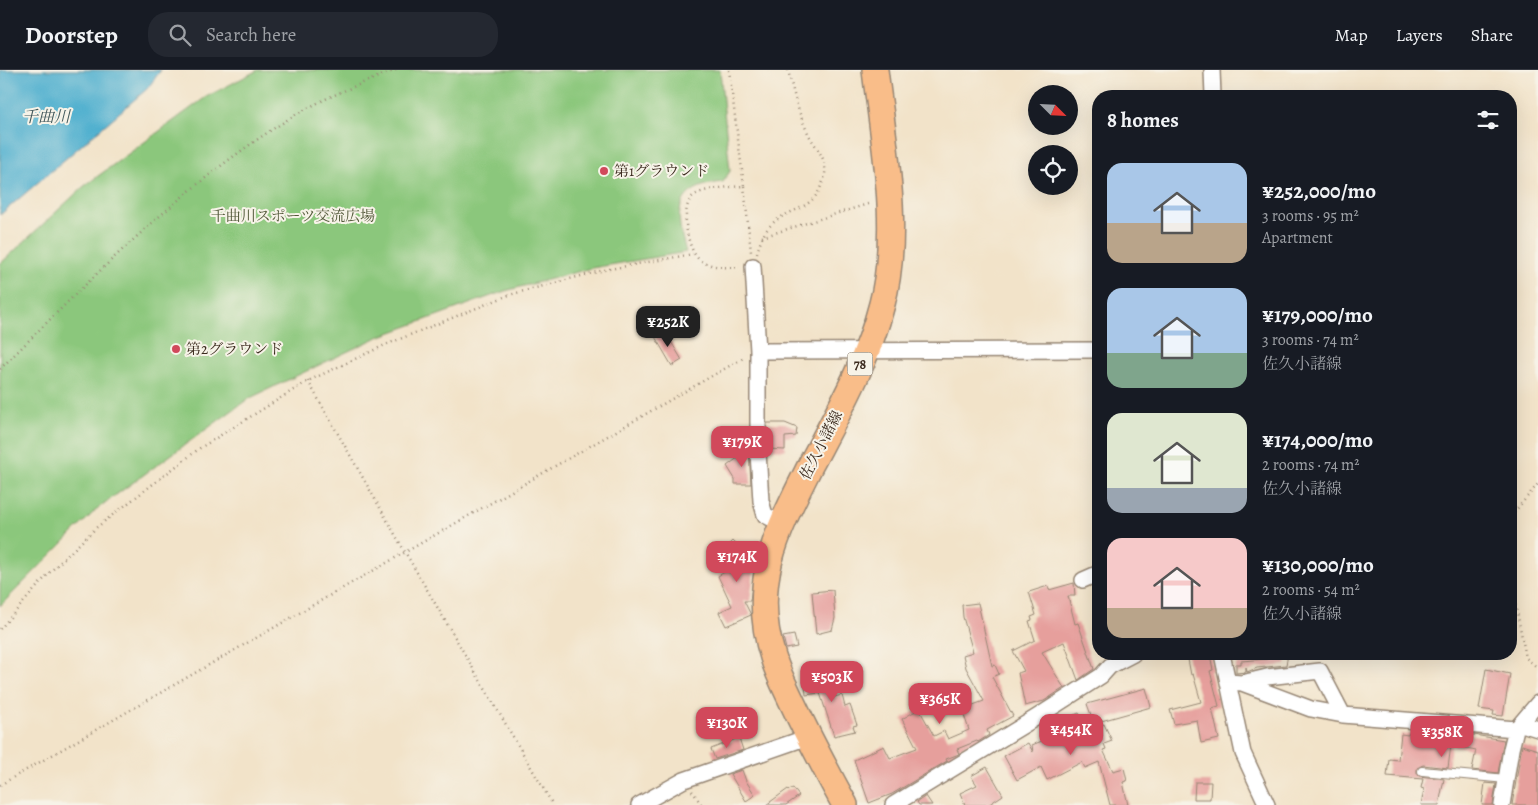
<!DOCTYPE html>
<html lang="en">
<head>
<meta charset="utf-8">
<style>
  body { margin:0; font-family:Alegreya,"Noto Serif JP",serif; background:#242831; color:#f1f3f6; height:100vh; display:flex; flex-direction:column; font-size:19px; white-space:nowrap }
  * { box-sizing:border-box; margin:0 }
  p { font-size:16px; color:#9ea1a6 }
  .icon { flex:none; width:28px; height:28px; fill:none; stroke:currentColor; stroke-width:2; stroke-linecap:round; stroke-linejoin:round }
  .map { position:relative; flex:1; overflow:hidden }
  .details { position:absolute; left:1092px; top:20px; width:425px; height:570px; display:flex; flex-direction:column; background:#171b24; border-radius:20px; box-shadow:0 5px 20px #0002 }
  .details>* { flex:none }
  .needle { width:32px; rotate:114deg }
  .controls { position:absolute; left:1028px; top:15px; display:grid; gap:10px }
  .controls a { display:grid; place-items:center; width:50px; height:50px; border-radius:50%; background:#171b24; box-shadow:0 5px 20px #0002; font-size:25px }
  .price { position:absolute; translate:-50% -42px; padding:0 11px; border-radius:10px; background:#d1495b; color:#fff; font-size:16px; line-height:32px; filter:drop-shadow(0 1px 2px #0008) }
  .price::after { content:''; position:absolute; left:50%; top:30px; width:15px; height:11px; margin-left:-8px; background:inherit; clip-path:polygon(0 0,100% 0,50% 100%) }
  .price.active { background:#222; color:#fff }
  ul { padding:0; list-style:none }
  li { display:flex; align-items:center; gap:15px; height:125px; padding:0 15px }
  li span { display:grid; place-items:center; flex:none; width:140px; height:100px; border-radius:15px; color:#555 }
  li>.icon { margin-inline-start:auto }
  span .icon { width:60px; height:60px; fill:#fffc; stroke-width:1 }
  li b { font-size:21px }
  h2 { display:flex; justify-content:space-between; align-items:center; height:60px; padding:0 15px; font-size:21px }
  header { display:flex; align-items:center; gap:30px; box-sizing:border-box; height:70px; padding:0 25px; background:#171b24; border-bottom:1px solid #363941 }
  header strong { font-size:24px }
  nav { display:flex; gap:28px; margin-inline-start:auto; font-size:18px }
  .search { width:350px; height:45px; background:#242831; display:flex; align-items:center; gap:12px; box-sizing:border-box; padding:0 18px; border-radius:20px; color:#9ea1a6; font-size:19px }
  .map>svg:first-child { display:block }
  .green { fill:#8bc77c; stroke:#63784d }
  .water { fill:#51b0cf; stroke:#466d76 }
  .building { fill:#e69f9c }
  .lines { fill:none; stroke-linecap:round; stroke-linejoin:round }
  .service-casing { stroke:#968674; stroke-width:10 }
  .minor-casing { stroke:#968674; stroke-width:18 }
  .primary-casing { stroke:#968674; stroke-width:28 }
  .path { stroke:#968674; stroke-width:2.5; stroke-dasharray:1 4; stroke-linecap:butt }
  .service { stroke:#fff; stroke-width:8 }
  .minor { stroke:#fff; stroke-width:15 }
  .primary { stroke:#f9bd89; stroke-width:25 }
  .poi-dot { fill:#d1495b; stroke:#f7f3e8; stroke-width:2 }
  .labels { text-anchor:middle; stroke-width:4; stroke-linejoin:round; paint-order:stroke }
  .shield { fill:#f7f3e8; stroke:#73665b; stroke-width:1 }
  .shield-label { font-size:14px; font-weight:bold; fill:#3b2a1e }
  .poi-label { font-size:15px; fill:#3b2a1e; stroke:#f7f3e8; text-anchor:start }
  .park-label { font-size:15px; fill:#53593a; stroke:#f7f3e8 }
  .street-label { font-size:15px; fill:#3b2a1e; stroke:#f7f3e8 }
  .water-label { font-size:16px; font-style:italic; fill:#43595c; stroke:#f7f3e8 }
</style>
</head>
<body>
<header>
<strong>Doorstep</strong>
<div class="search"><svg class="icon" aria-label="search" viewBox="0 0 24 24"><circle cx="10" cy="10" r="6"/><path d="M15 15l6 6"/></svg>Search here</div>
<nav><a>Map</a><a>Layers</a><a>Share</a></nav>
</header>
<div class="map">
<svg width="1538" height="735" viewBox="0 0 1538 735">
  <rect width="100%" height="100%" fill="#f7f3e8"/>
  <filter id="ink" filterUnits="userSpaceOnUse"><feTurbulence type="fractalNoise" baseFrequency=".02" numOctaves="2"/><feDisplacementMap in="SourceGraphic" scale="10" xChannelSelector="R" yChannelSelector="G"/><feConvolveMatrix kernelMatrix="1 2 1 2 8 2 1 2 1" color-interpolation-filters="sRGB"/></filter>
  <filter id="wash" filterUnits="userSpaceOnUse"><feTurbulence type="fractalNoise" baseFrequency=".0096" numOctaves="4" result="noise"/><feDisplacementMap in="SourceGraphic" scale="20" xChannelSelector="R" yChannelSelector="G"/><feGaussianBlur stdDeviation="1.12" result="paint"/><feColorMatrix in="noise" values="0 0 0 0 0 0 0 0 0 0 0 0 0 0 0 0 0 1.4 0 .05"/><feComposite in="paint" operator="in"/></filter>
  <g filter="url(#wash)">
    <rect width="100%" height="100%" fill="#f2e3c9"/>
    <path class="green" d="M 258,0 L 720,0 L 730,101 L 723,112 C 715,113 707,114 700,117 C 670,129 680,159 686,182 L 592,198 L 505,221 L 378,267 L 248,329 L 98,438 L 0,536 L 0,194 L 83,117 L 206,27 Z"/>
    <path class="water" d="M 0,0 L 161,0 L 147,19 L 0,145 Z"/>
    <g id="blocks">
      <path class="building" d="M 664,260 L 682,290 L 672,296 L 654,265 Z
        M 767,353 L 785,353 L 797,358 L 796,366 L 785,367 L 785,380 L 767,379 Z
        M 749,379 L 751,414 L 735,414 L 735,409 L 727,396 L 739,387 L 739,380 Z
        M 733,471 L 753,491 L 753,493 L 755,493 L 750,531 L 744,531 L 751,545 L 726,556 L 719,542 L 732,536 L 718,506 L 730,499 L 718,486 Z
        M 1074,513 L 1075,526 L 1068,526 L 1075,554 L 1078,553 L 1094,599 L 1078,610 L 1064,572 L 1042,582 L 1064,618 L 1044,631 L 1025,636 L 1018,603 L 1024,601 L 1013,581 L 1035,570 L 1029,551 L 1032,550 L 1031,547 L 1036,545 L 1029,522 L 1048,516 L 1049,520 Z
        M 833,520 L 835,548 L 832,560 L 816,564 L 812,522 Z
        M 978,533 L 992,596 L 995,595 L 999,604 L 992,607 L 1013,646 L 987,660 L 989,665 L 978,672 L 977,671 L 957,679 L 959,684 L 946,689 L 947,691 L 892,724 L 869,733 L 854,690 L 884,676 L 890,688 L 917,678 L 902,649 L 919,639 L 934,666 L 944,661 L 948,669 L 969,660 L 962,639 L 984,631 L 966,598 L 963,585 L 973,582 L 963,547 L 962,535 Z
        M 794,565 L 797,577 L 786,579 L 783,567 Z
        M 1187,584 L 1210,584 L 1213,600 L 1210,601 L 1219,636 L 1212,638 L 1219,669 L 1201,673 L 1197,650 L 1174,654 L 1170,640 L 1201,632 L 1193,604 L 1191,605 Z
        M 1268,584 L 1288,584 L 1286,595 L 1257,598 L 1247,602 L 1246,597 L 1246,602 L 1236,603 L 1236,594 L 1241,594 L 1241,591 L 1267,589 Z
        M 1486,599 L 1510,604 L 1503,646 L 1493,645 L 1494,641 L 1479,639 Z
        M 816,604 L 816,606 L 833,605 L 835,627 L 842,625 L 845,637 L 850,635 L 857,655 L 853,656 L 855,661 L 834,666 L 820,623 L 806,625 L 804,605 Z
        M 1146,618 L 1151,637 L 1094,653 L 1087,634 Z
        M 1079,643 L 1090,661 L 1104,654 L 1112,671 L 1104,674 L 1106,679 L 1103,680 L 1113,701 L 1124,698 L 1127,711 L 1123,712 L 1128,735 L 1110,735 L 1099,692 L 1085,698 L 1082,692 L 1047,710 L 1041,697 L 1017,710 L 1004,686 L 1028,673 L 1033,682 L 1032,675 L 1067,661 L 1062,650 Z
        M 1435,662 L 1474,665 L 1504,670 L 1498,703 L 1472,700 L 1476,680 L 1451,675 L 1448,698 L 1423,695 L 1417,698 L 1417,703 L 1419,706 L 1444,709 L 1439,735 L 1421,735 L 1424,719 L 1421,718 L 1423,709 L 1387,706 L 1389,689 L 1398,690 L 1401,664 L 1408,665 L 1409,663 L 1435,666 Z
        M 739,668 L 743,680 L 715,689 L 711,679 Z
        M 1522,675 L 1538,680 L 1538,735 L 1512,735 Z
        M 987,697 L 1003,725 L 988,735 L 965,735 L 960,723 L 977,715 L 971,706 Z
        M 742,700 L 746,711 L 755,725 L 746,731 L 730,704 Z
        M 1195,712 L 1211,712 L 1210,729 L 1194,729 Z
        M 1485,713 L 1496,714 L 1493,735 L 1482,735 Z
        M 793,718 L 799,726 L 786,735 L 766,735 L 788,719 L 789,720 Z
        M 926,726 L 932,735 L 919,735 L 917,732 Z"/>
    </g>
  </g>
  <g filter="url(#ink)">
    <use href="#blocks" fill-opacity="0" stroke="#968674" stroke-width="1"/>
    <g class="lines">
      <g class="service-casing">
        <path id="service" d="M 1422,701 L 1506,709"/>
      </g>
      <g class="minor-casing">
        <path id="minor" d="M 1212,0 L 1213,26
          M 753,196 L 758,281 L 758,382 L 761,431 L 765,445 L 782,454
          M 758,281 L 1099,280
          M 1083,510 L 1099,503
          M 1222,584 L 1243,683 L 1267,735
          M 1228,612 L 1242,613 L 1311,639 L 1343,645 L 1516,659
          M 1242,613 L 1267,607 L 1320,601 L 1343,645
          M 1522,654 L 1538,659
          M 639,735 L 684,710 L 808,667
          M 893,735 L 1037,647 L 1101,606 L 1110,596 L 1133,584
          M 1502,735 L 1511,679 L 1516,659 L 1538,633"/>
      </g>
      <g class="primary-casing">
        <path id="primary" d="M 845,735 C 827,702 809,668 793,634 C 786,619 778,604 773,587 C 749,512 778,460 811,394 C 838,343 868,290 882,234 C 901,161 884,74 875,0"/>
      </g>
      <path class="path" d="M 729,0 L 744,116 C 732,117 701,118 692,127 C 680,139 687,182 701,191 C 712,197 726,198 739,197
        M 744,116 L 751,182
        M 762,167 L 871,133
        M 757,183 C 760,173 763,163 771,155 C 787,138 811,142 821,116 C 824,110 826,104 825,97 C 824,85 813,74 808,63 C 798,43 793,21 788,0
        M 0,299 C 90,210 184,113 292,47 C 325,27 360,14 396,0
        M 308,311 L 405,482 L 553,735
        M 1511,446 L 1538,414
        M 1511,485 L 1514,526 L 1526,588 L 1538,598
        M 0,559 L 51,501 L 97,457 L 200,378 L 308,311 L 385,275 L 509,225 L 604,200 L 693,184
        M 0,715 L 745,287
        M 692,721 L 702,735"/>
      <use href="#service" class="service"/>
      <use href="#minor" class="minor"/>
      <use href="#primary" class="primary"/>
    </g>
  </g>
  <g class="poi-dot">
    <circle cx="604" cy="101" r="5"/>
    <circle cx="176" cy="279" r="5"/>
  </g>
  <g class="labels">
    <rect class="shield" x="847.5" y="282.5" width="25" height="23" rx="4"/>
    <g class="shield-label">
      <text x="860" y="299">78</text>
    </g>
    <g class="poi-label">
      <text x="614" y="106">第1グラウンド</text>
      <text x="186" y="284">第2グラウンド</text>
    </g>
    <g class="park-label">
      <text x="293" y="151">千曲川スポーツ交流広場</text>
    </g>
    <g class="street-label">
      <text transform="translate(821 375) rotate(-63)" y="5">佐久小諸線</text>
    </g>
    <g class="water-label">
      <text x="46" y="52">千曲川</text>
    </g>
  </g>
</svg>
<div class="controls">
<a><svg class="needle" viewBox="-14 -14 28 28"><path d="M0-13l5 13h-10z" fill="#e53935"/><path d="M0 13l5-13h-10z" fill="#9ea1a6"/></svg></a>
<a><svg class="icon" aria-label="locate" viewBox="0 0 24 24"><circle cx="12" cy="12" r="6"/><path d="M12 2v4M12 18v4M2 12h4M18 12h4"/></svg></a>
</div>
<b class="price active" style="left:668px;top:278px">¥252K</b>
<b class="price" style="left:742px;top:398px">¥179K</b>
<b class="price" style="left:737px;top:513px">¥174K</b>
<b class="price" style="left:832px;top:633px">¥503K</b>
<b class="price" style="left:940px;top:655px">¥365K</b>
<b class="price" style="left:727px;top:679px">¥130K</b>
<b class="price" style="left:1071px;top:686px">¥454K</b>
<b class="price" style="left:1442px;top:688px">¥358K</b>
<section class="details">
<h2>8 homes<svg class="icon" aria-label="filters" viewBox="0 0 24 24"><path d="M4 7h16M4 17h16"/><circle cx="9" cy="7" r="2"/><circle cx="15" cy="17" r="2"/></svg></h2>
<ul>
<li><span style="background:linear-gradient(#a9c7e8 60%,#b9a48a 0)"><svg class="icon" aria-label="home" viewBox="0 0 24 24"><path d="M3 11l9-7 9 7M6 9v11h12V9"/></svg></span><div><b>¥252,000/mo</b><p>3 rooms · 95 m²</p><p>Apartment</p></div></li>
<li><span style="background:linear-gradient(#a9c7e8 65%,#7fa58c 0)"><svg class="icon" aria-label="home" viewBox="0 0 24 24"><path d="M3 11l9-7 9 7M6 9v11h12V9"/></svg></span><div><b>¥179,000/mo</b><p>3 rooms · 74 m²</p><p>佐久小諸線</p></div></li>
<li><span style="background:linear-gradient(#dfe7d0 75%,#9aa5b1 0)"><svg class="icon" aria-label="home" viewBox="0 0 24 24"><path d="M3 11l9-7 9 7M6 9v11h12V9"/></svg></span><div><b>¥174,000/mo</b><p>2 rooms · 74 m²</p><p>佐久小諸線</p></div></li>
<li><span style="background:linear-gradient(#f6c9c9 70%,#b9a48a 0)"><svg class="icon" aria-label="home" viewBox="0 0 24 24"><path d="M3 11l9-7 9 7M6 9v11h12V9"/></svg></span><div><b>¥130,000/mo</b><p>2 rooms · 54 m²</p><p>佐久小諸線</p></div></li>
</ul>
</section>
</div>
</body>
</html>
